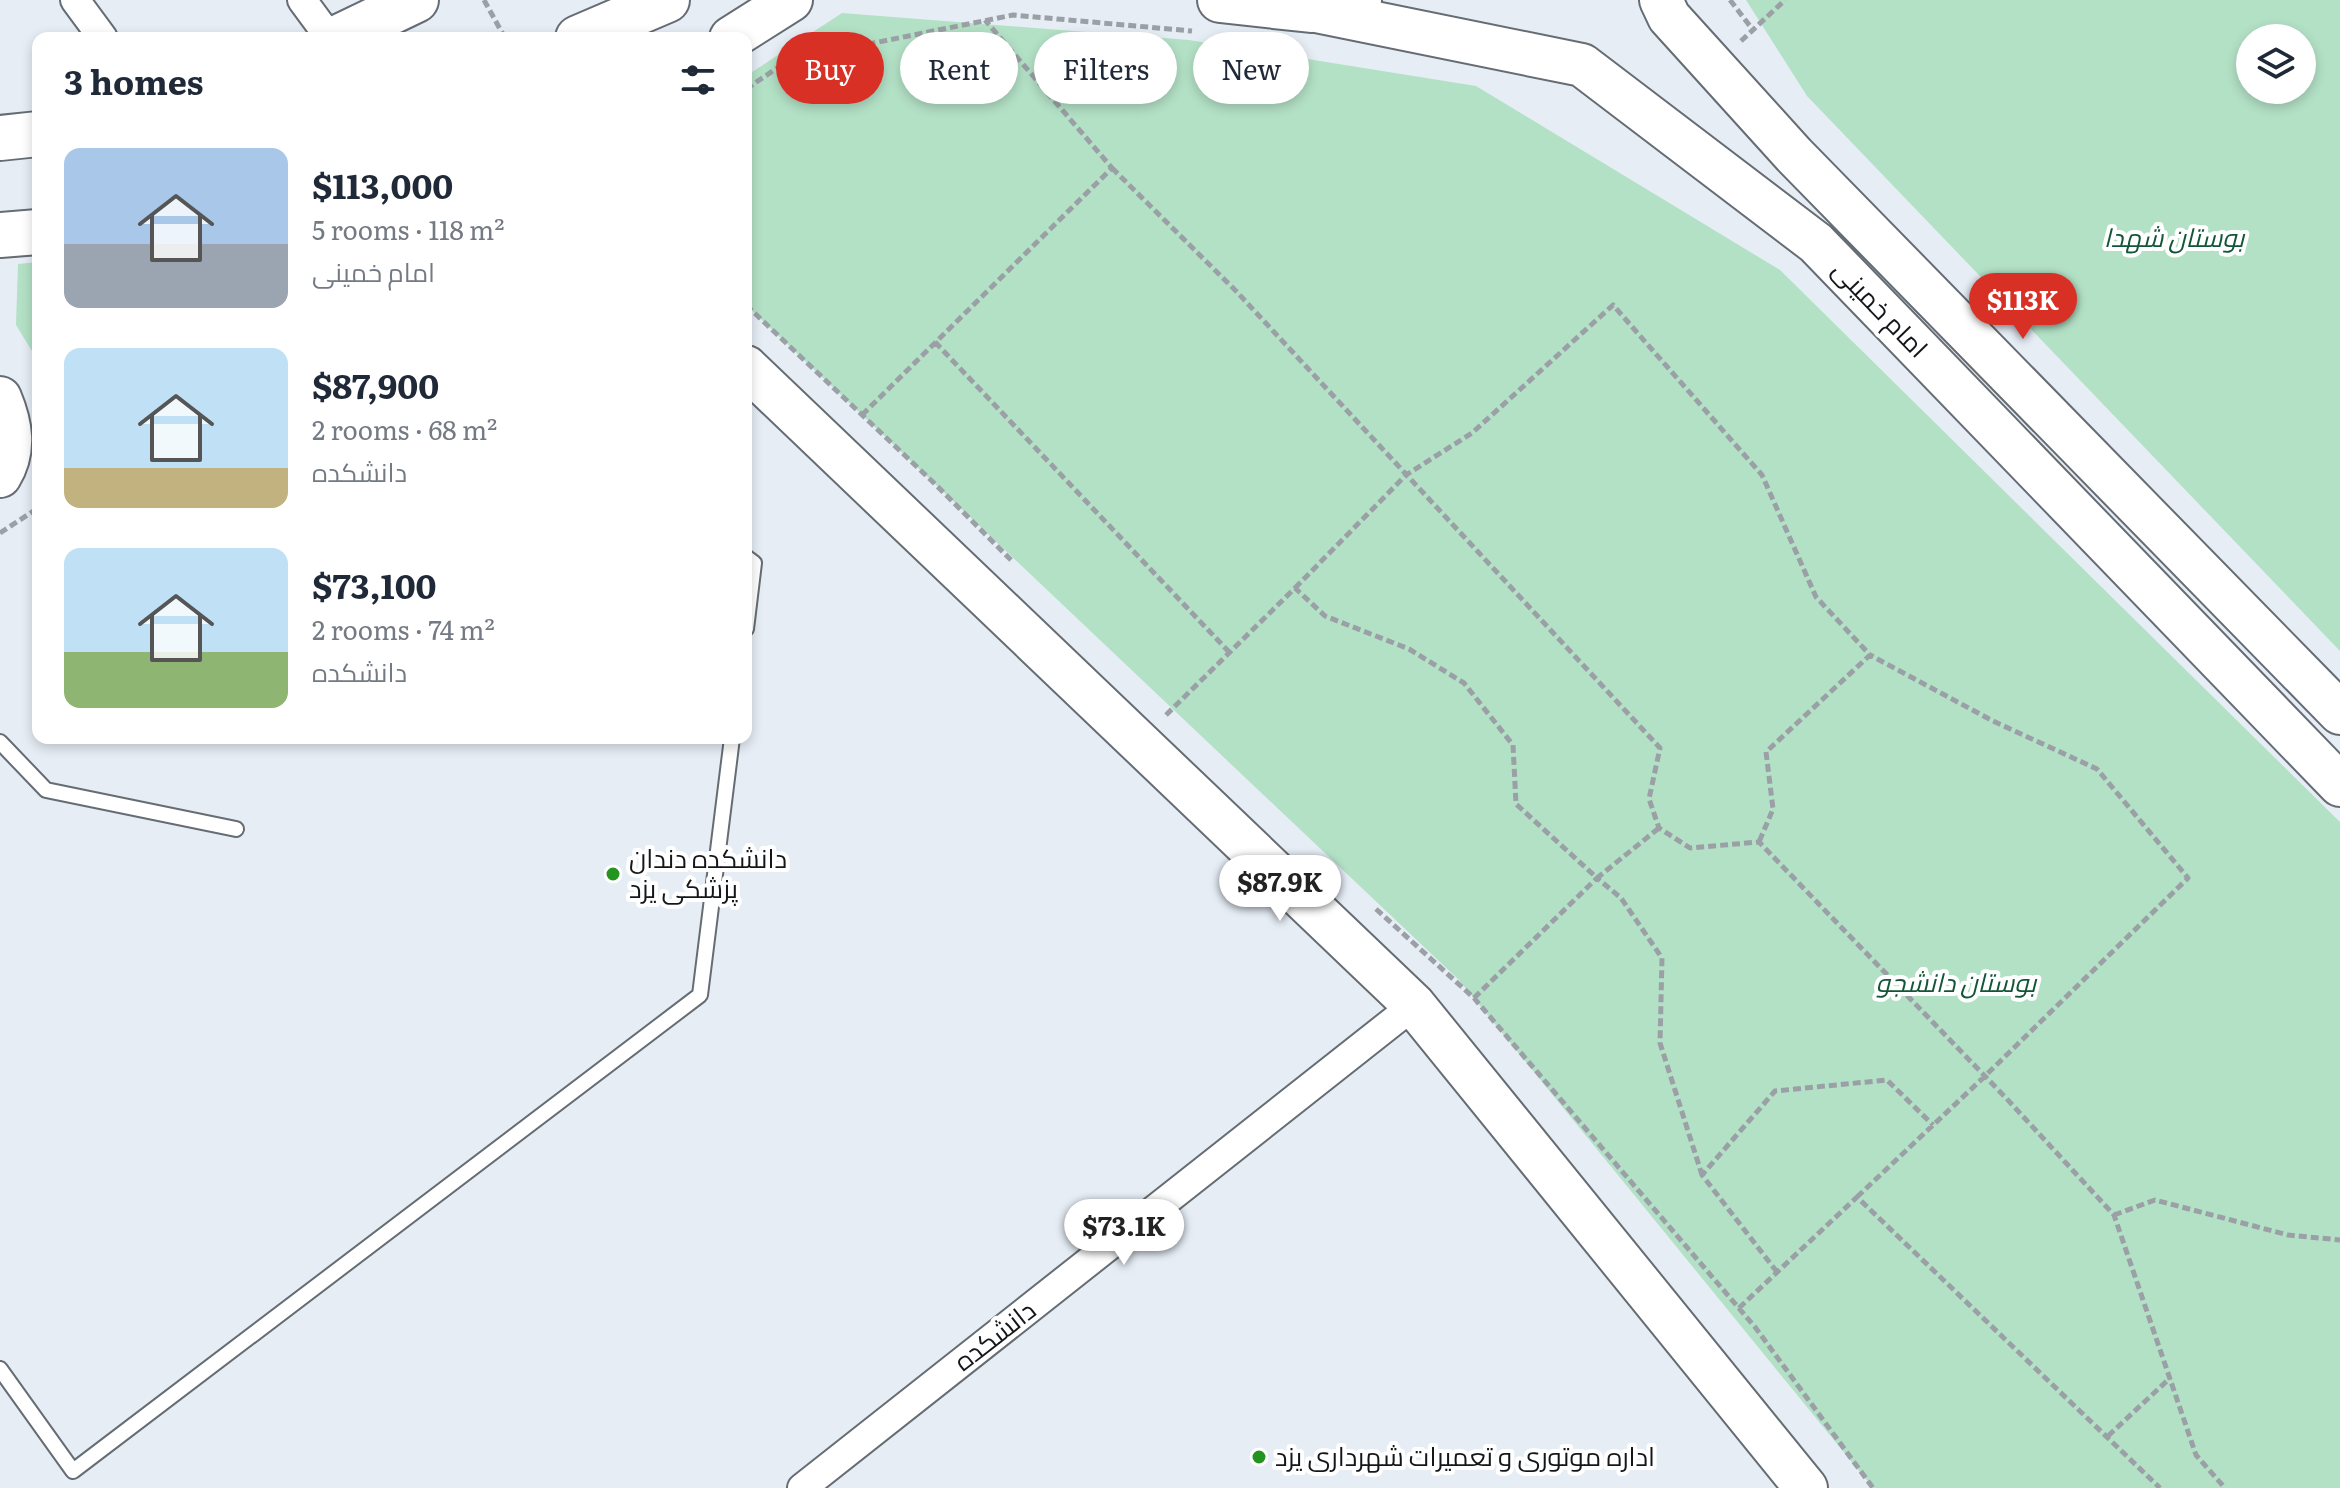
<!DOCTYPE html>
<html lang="en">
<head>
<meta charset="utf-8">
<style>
  body { margin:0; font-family:Literata,Cairo,serif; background:#f6f6f7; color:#1f2937; height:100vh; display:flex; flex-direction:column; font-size:30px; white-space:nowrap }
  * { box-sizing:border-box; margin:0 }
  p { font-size:26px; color:#747a83 }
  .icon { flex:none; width:44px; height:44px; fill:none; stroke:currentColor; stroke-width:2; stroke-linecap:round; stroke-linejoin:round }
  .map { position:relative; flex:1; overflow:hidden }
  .sheet { position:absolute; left:32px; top:32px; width:720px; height:712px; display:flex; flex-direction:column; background:#fff; border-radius:16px; box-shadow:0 4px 12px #0003 }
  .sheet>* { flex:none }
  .top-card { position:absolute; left:776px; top:32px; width:760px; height:72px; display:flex; gap:16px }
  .fabs { position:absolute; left:2236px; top:24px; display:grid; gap:16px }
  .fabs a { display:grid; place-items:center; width:80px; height:80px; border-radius:50%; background:#fff; box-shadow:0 4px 12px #0003; font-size:40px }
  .price { position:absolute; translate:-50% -68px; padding:0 18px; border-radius:28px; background:#fff; color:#222; font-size:26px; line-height:52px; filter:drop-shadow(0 2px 4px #0008) }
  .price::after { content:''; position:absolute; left:50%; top:48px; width:24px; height:18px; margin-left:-12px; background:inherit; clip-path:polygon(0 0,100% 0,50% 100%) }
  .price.active { background:#d93025; color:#fff }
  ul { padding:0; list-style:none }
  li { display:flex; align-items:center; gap:24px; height:200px; padding:0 32px }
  li span { display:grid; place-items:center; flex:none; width:224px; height:160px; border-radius:16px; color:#555 }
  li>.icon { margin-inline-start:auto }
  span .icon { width:96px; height:96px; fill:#fffc; stroke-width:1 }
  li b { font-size:34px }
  h2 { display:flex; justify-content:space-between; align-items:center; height:96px; padding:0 32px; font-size:34px }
  .chip { padding:0 28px; border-radius:36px; background:#fff; box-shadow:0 4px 12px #0003; font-size:28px; line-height:72px }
  .chip.active { background:#d93025; color:#fff }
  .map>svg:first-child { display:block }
  .green { fill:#b3e1c6; fill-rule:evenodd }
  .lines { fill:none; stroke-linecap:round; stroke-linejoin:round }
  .lane-casing { stroke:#666c73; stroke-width:18 }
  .street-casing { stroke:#666c73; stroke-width:32 }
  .secondary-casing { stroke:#666c73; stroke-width:46 }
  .primary-casing { stroke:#666c73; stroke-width:48 }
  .path { stroke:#9ba0a6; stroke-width:5; stroke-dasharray:8 4; stroke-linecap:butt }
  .lane { stroke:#fff; stroke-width:14 }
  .street { stroke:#fff; stroke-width:28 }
  .secondary { stroke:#fff; stroke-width:42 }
  .primary { stroke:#fff; stroke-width:44 }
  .poi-dot { fill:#249420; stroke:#fff; stroke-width:3 }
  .labels { text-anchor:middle; stroke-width:8; stroke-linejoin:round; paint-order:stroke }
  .park-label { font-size:26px; font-style:italic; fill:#125537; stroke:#fff }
  .street-label { font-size:26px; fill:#141619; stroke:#fff }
  .poi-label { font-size:26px; fill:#141619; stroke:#fff; text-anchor:start }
</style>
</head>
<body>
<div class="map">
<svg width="2340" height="1488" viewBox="0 0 2340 1488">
  <rect width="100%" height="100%" fill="#e6edf5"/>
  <path class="green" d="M 1746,0 L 2340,0 L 2340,651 L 1807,96 ZM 2302,38 L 2302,90 L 2250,90 L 2250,38 Z
    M 842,13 L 1189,40 L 1476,86 L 1780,270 L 2340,822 L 2340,1488 L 1873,1488 L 1459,980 L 746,305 L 746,76 Z
    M 38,262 L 38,361 L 16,325 L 18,264 Z"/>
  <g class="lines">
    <g class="lane-casing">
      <path id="lane" d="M 746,557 L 754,563 L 746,629
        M 0,742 L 46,790 L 236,829
        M 0,1369 L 73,1471 L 700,995 L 732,738"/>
    </g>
    <g class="street-casing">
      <path id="street" d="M 75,0 L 103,38
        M 302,0 L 330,38
        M 802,1488 L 1414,1005"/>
    </g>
    <g class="secondary-casing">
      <path id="secondary" d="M 1661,0 L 1669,17 L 1794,155 L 2340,713
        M 1311,10 L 1582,65 L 1816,243 L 2340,785
        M 731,38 L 791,0
        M 746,367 L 1414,1005 L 1806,1488
        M 0,398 C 11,424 16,450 0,476"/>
    </g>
    <g class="primary-casing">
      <path id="primary" d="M 1220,0 L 1311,10 L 1359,0
        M 337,38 L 416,0
        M 578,38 L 667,0
        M 0,138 L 38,134
        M 0,235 L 38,232"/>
    </g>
    <path class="path" d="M 484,0 L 505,38
      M 1730,0 L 1753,30
      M 1741,41 L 1785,0
      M 746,89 L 789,60 L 1013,15 L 1192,31
      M 1112,168 L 1236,291 L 1660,748 L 1649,799 L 1659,828 L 1690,848 L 1759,842 L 2006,1098 L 2114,1215 L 2196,1455 L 2225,1488
      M 746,305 L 935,484 L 1011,560
      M 935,342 L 1230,653
      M 862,415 L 1112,168 L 985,20
      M 0,533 L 38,508
      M 1295,588 L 1406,475 L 1472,433 L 1613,305 L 1762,475 L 1816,597 L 1870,655 L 1766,752 L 1773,809 L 1759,842
      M 1166,715 L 1295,588 L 1325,616 L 1409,649 L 1464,683 L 1513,745 L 1516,804 L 1597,878 L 1659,828
      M 1376,909 L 1474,998 L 1755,1327 L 1873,1488
      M 1474,998 L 1597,878 L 1621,898 L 1662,958 L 1660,1043 L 1702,1175
      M 1857,1197 L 1985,1076 L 2188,878 L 2097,769 L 1993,721 L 1870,655
      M 2114,1215 L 2155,1200 L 2288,1235 L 2340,1240
      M 1777,1272 L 1702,1175 L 1775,1091 L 1887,1080 L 1933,1125
      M 1739,1308 L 1857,1197 L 2160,1488
      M 2108,1436 L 2170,1378"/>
    <use href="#lane" class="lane"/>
    <use href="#street" class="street"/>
    <use href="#secondary" class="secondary"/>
    <use href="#primary" class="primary"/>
  </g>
  <g class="poi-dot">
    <circle cx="613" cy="874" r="8"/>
    <circle cx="1259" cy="1457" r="8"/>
  </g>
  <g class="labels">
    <g class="park-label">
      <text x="2174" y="247">بوستان شهدا</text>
      <text x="1956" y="992">بوستان دانشجو</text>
    </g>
    <g class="street-label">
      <text transform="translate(1880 309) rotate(46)" y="9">امام خمینی</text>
      <text transform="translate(995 1336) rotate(-38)" y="9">دانشکده</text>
    </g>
    <g class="poi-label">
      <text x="629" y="868">دانشکده دندان<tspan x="629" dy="30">پزشکی یزد</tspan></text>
      <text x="1275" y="1466">اداره موتوری و تعمیرات شهرداری یزد</text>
    </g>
  </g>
</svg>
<div class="fabs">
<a><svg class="icon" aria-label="layers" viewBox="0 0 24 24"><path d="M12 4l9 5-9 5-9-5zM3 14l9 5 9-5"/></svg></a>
</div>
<b class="price active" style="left:2023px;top:341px">$113K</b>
<b class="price" style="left:1280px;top:923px">$87.9K</b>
<b class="price" style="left:1124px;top:1267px">$73.1K</b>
<div class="top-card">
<a class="chip active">Buy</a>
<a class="chip">Rent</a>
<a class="chip">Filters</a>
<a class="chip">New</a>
</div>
<section class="sheet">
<h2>3 homes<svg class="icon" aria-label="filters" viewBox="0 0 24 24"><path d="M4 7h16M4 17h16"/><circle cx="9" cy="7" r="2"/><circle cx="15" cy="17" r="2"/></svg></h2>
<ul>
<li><span style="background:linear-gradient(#a9c7e8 60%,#9aa5b1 0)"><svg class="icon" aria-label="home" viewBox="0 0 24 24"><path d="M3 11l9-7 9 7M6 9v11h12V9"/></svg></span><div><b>$113,000</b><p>5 rooms · 118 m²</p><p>امام خمینی</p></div></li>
<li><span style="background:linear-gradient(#bfe0f5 75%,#c2b280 0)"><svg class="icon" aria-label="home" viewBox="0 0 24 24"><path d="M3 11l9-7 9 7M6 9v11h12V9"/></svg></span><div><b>$87,900</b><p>2 rooms · 68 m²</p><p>دانشکده</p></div></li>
<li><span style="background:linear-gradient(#bfe0f5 65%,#8fb573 0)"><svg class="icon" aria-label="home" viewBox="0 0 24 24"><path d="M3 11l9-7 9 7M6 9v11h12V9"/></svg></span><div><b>$73,100</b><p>2 rooms · 74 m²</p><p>دانشکده</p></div></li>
</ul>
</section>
</div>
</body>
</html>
